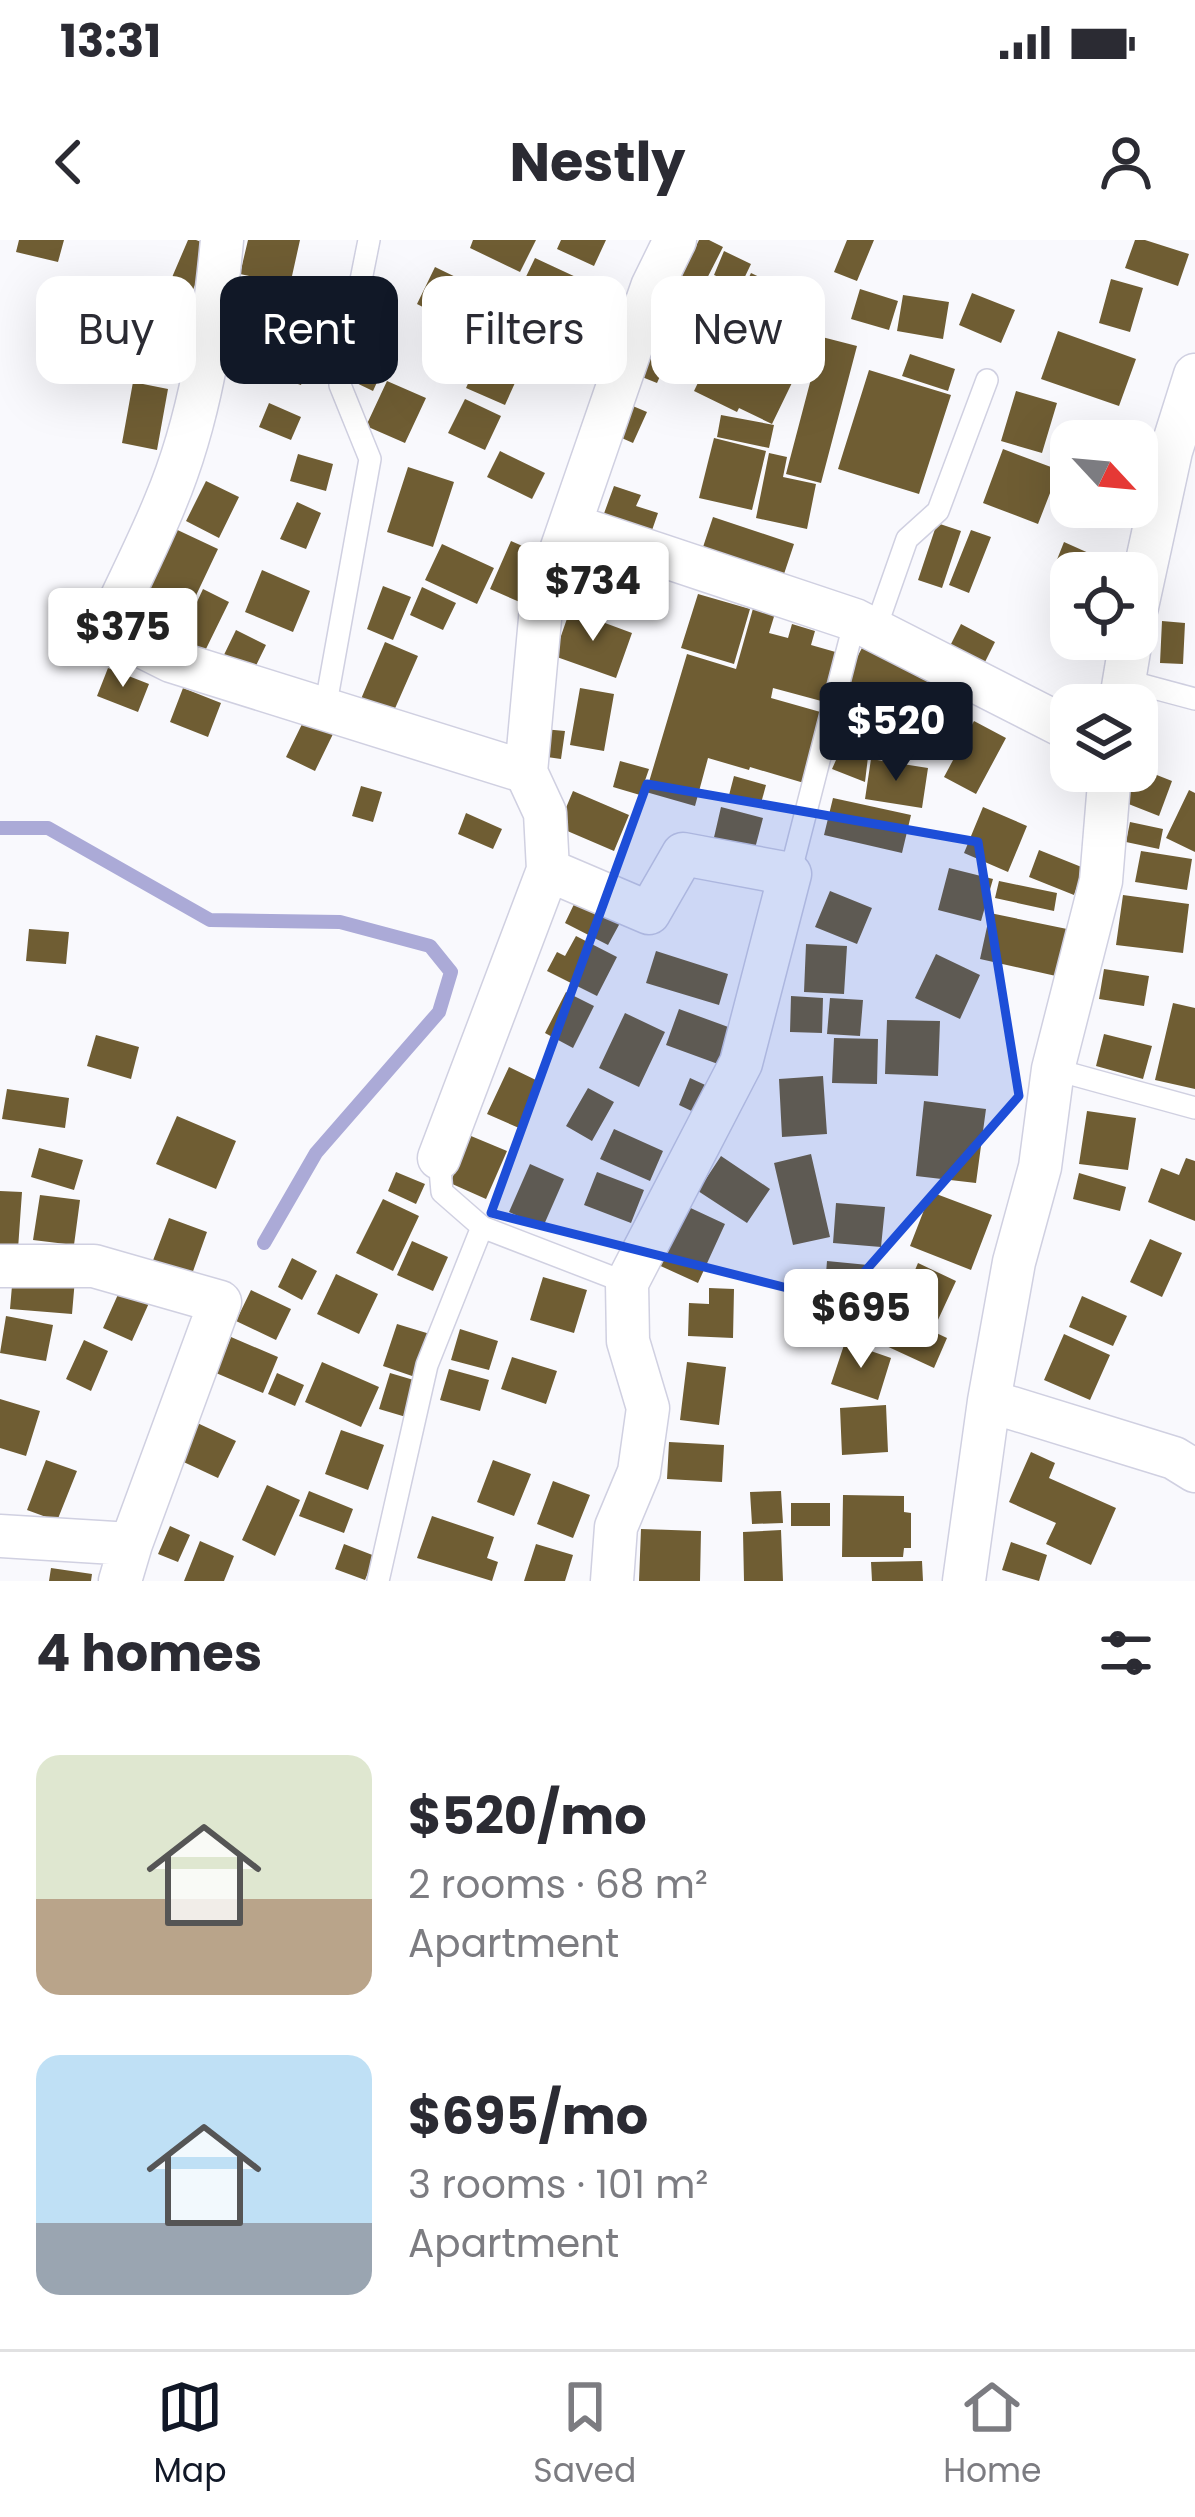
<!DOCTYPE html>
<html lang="en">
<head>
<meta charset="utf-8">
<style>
  body { margin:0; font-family:Poppins,sans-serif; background:#f2f2f3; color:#2b2b33; height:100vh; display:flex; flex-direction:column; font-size:45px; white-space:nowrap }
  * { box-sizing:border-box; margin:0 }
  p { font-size:39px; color:#7c7c81 }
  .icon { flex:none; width:66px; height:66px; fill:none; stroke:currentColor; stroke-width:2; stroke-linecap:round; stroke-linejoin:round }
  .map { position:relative; height:1341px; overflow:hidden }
  .panel { display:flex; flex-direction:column; background:#fff; flex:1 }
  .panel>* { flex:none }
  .hud { position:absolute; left:36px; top:36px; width:1125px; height:108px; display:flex; gap:24px }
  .needle { width:78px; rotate:116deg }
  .tools { position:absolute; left:1050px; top:180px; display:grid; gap:24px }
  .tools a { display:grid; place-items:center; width:108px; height:108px; border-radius:24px; background:#fff; box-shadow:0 12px 48px #0002; font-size:60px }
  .price { position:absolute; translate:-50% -102px; padding:0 27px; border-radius:12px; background:#fff; color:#222; font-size:39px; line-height:78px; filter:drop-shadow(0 3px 6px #0008) }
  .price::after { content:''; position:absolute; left:50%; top:72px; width:36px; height:27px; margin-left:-18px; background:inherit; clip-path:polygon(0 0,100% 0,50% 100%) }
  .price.current { background:#111827; color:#fff }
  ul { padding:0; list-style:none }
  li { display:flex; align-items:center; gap:36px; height:300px; padding:0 36px }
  li span { display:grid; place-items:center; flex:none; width:336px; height:240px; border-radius:24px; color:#555 }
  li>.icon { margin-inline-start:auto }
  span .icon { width:144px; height:144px; fill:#fffc; stroke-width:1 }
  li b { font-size:51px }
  h2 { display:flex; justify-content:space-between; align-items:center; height:144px; padding:0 36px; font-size:51px }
  .tag { padding:0 42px; border-radius:24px; background:#fff; box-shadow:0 12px 48px #0002; font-size:42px; line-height:108px }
  .tag.current { background:#111827; color:#fff }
  .status { display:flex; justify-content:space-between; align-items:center; height:84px; padding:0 60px; background:#fff; direction:ltr }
  .status svg { height:33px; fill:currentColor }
  header { display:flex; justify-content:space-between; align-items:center; height:156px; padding:0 36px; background:#fff; font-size:54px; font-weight:700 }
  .menu { display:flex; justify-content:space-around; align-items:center; height:168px; border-top:3px solid #e1e1e2; background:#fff; font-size:33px; color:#7c7c81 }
  .menu a { display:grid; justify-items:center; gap:6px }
  .menu .current { color:#111827 }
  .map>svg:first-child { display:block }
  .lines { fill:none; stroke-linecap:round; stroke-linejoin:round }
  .stream { stroke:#abaad7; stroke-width:14 }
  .building { fill:#6f5d33 }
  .service-casing { stroke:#d0d0e1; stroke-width:24 }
  .minor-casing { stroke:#d0d0e1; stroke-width:45 }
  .service { stroke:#fff; stroke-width:21 }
  .minor { stroke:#fff; stroke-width:42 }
  .marked { fill:#1d4ed8; fill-opacity:0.2; stroke:#1d4ed8; stroke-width:9; stroke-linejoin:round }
</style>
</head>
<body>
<div class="status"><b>13:31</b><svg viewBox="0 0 49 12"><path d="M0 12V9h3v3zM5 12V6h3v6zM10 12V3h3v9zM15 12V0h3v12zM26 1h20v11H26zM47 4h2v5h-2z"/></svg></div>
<header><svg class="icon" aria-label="back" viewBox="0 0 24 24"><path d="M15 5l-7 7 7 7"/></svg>Nestly<svg class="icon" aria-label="person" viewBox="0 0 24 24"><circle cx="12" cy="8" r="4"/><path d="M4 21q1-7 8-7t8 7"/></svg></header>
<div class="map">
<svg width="1195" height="1341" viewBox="0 0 1195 1341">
  <rect width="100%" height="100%" fill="#f9f9fd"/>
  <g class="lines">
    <path class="stream" d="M 0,588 L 48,588 L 210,680 L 340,682 L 430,706 L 451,732 L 439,772 L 316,913 L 264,1003"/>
  </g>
  <path class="building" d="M 19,0 L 64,0 L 58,22 L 16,12 Z
    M 188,0 L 196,0 L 212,6 L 192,52 L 170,42 Z
    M 248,0 L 300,0 L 290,45 L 240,34 Z
    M 473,0 L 536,0 L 520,32 L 470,8 Z
    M 561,0 L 606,0 L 594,26 L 557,9 Z
    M 699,0 L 709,0 L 723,7 L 697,58 L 676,47 Z
    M 847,0 L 874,0 L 857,41 L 834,32 Z
    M 1135,0 L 1145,0 L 1189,14 L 1178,46 L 1125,28 Z
    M 724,11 L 751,24 L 740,47 L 714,35 Z
    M 535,18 L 578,38 L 565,65 L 522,45 Z
    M 435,27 L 468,43 L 450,81 L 417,64 Z
    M 751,33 L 794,54 L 771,100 L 805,116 L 772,184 L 739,168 L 737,172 L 694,151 Z
    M 138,39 L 174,48 L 167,78 L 131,70 Z
    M 1111,39 L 1143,48 L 1130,92 L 1099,83 Z
    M 860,49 L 898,61 L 889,90 L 851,79 Z
    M 972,53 L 1015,70 L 1001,103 L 959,85 Z
    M 903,55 L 949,62 L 943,99 L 897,91 Z
    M 516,63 L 569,89 L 552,124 L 499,99 Z
    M 248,74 L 289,88 L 281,110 L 309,120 L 301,145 L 231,122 Z
    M 124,77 L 143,83 L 131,115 L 112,108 Z
    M 300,83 L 323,92 L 315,116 L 291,108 Z
    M 144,91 L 202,97 L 197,142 L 138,134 Z
    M 369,91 L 395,103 L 373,151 L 346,138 Z
    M 588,91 L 612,102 L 595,138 L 571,128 Z
    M 1058,91 L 1136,119 L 1119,166 L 1041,139 Z
    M 656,93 L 675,102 L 657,143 L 637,135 Z
    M 822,97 L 857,106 L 821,243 L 786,234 Z
    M 485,105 L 524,123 L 505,165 L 466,148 Z
    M 910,114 L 955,129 L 948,151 L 902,136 Z
    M 869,130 L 951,155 L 919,254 L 838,229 Z
    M 387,141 L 426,158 L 405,203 L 366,186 Z
    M 133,142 L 168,149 L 157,210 L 122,203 Z
    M 1016,151 L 1057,163 L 1042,213 L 1001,201 Z
    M 465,159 L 501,176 L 485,210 L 448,193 Z
    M 269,163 L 301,177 L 291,200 L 259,187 Z
    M 628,164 L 647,172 L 633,203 L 615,195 Z
    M 721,175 L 774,185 L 769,208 L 717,197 Z
    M 1092,183 L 1125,195 L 1122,201 L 1085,201 Z
    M 714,198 L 766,211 L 752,270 L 699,258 Z
    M 1003,209 L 1059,230 L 1038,284 L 983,263 Z
    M 500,211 L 545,233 L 532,259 L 487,237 Z
    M 769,213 L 787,217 L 783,237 L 816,244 L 807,289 L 756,278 Z
    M 298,214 L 333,224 L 326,251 L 290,241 Z
    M 408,227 L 454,242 L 433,307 L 387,292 Z
    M 206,241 L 239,257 L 219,298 L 186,281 Z
    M 614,246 L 641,255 L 636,266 L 658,273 L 650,296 L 602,279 Z
    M 297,262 L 321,273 L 306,309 L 280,299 Z
    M 713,277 L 794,304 L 781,343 L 700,316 Z
    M 937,283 L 961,291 L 942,348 L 918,340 Z
    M 169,286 L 218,309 L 191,366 L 142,344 Z
    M 971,290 L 991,297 L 969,353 L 949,345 Z
    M 511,301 L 543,315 L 522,363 L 490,349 Z
    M 1064,302 L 1111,323 L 1106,333 L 1071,333 L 1071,340 L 1052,332 Z
    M 442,304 L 494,328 L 477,364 L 425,340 Z
    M 262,330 L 310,351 L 293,392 L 245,372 Z
    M 383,346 L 411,357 L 393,400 L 367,389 Z
    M 422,347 L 456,363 L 443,390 L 410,375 Z
    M 203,349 L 229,362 L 203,415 L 178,403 Z
    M 698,354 L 750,369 L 734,424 L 681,408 Z
    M 754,365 L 776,370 L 769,393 L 788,398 L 792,384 L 815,391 L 811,405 L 839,413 L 825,462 L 773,448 L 771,458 L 824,473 L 804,543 L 750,527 L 749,530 L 708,518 L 695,566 L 646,552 L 687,414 L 736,429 Z
    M 570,370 L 632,393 L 616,438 L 554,416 Z
    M 1162,381 L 1185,383 L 1183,424 L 1160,423 Z
    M 961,384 L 995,402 L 984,424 L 950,406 Z
    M 236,390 L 266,405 L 251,436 L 221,421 Z
    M 385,402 L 418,416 L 393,473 L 361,459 Z
    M 864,404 L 944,446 L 915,499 L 836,458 Z
    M 108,428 L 149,444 L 138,472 L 97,456 Z
    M 183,448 L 221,463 L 208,497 L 170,482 Z
    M 580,448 L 614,454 L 604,511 L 570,505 Z
    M 857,473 L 915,502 L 904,520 L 868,517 L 865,542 L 832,529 Z
    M 304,480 L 333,494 L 315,531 L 286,517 Z
    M 974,481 L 1006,498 L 976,554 L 944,537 Z
    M 543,489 L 565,491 L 561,519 L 540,516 Z
    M 871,519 L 928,528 L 922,568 L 865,559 Z
    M 620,521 L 649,529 L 640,555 L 613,547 Z
    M 1139,528 L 1172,541 L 1159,576 L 1126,563 Z
    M 734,536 L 766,545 L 760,567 L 728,559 Z
    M 361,546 L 382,552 L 373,582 L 352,576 Z
    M 1189,550 L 1195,553 L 1195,612 L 1166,598 Z
    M 573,551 L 629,575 L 614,611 L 558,587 Z
    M 833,558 L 911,575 L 902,613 L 824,595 Z
    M 721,567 L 763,578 L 753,616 L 712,606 Z
    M 983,567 L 1027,586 L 1008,632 L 964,613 Z
    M 466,573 L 502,589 L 493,609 L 458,594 Z
    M 1130,582 L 1163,589 L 1159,609 L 1126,602 Z
    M 1039,610 L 1084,628 L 1074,655 L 1029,637 Z
    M 1141,611 L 1192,619 L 1187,650 L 1135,642 Z
    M 949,628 L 993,639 L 981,681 L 938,670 Z
    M 999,641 L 1057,653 L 1054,671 L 995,658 Z
    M 830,651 L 872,668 L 857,704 L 815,687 Z
    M 1123,655 L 1189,664 L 1183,713 L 1116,705 Z
    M 576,660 L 620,683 L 608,705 L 565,683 Z
    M 990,673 L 1067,689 L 1056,736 L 980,719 Z
    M 29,689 L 69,692 L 66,724 L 26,721 Z
    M 576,696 L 617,717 L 597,756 L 547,731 L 557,712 L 565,716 Z
    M 806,704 L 847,706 L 844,754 L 804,752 Z
    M 656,711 L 728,734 L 719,765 L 646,743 Z
    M 936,714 L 980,735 L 960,779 L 915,758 Z
    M 1104,729 L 1149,736 L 1144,766 L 1099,759 Z
    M 566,752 L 594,766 L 573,808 L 545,793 Z
    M 791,756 L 823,758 L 822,793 L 790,792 Z
    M 830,758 L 863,760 L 860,796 L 827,794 Z
    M 1173,763 L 1195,768 L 1195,849 L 1155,840 Z
    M 679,769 L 731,788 L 718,824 L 666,805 Z
    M 625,773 L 665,792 L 639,847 L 599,828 Z
    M 887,780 L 940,781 L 938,836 L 885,834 Z
    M 1104,794 L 1152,806 L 1143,839 L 1096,826 Z
    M 96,795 L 139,807 L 131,839 L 87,826 Z
    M 834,798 L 878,799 L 877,844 L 832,843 Z
    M 509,827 L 540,842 L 519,888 L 487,874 Z
    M 823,836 L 827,894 L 782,897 L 779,839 Z
    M 690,838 L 714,849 L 702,876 L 679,865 Z
    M 588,848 L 614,862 L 592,901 L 566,886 Z
    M 7,849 L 69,858 L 65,888 L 2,879 Z
    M 924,861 L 986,869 L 976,943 L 916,936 Z
    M 1087,871 L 1136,878 L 1128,930 L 1079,924 Z
    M 177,876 L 236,901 L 216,949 L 156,924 Z
    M 614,889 L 663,911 L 650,941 L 600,919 Z
    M 471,896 L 507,911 L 486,959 L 450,943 Z
    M 39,908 L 83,920 L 74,950 L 31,937 Z
    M 811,914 L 830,997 L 793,1005 L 774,923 Z
    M 721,916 L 770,949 L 747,983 L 698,951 Z
    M 1186,918 L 1195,921 L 1195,981 L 1148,962 L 1161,928 L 1179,935 Z
    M 530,924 L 564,939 L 543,987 L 509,972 Z
    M 396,932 L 425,944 L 416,964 L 388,951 Z
    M 597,932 L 644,950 L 631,983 L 584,965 Z
    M 1079,933 L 1126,947 L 1120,971 L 1073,959 Z
    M 0,951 L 22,952 L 18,1009 L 0,1008 Z
    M 931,952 L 992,975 L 971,1030 L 910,1006 Z
    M 40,955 L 80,960 L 74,1005 L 33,1000 Z
    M 383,959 L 419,976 L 393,1031 L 356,1013 Z
    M 836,963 L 885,967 L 881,1007 L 833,1003 Z
    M 682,964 L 725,984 L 698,1043 L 654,1023 Z
    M 169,978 L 207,992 L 191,1037 L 152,1023 Z
    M 1150,999 L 1182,1013 L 1162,1057 L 1130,1042 Z
    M 412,1001 L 448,1017 L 433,1051 L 397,1035 Z
    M 292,1018 L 317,1031 L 302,1060 L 278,1047 Z
    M 827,1021 L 868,1025 L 864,1075 L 823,1071 Z
    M 918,1023 L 956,1041 L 937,1082 L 900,1065 Z
    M 13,1034 L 75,1039 L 72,1074 L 10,1069 Z
    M 336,1034 L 378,1054 L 359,1094 L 317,1074 Z
    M 543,1037 L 587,1050 L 574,1093 L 530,1080 Z
    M 709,1048 L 734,1049 L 733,1098 L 688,1096 L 689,1063 L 709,1064 Z
    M 120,1050 L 149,1063 L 132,1101 L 103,1088 Z
    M 251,1050 L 291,1069 L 276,1100 L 236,1081 Z
    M 1082,1056 L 1127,1076 L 1113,1106 L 1069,1087 Z
    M 883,1068 L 947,1098 L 934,1128 L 869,1098 Z
    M 6,1076 L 53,1085 L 46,1121 L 0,1113 Z
    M 397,1084 L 430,1094 L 415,1137 L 383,1126 Z
    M 460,1089 L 498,1101 L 489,1130 L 451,1120 Z
    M 1064,1094 L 1110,1115 L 1090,1160 L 1044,1140 Z
    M 231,1097 L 278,1117 L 263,1153 L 216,1133 Z
    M 84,1100 L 108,1111 L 91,1151 L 66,1139 Z
    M 845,1102 L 891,1118 L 878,1160 L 831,1144 Z
    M 512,1117 L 557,1131 L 546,1164 L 501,1149 Z
    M 322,1122 L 379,1147 L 361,1187 L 305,1162 Z
    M 687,1122 L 726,1127 L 719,1185 L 680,1180 Z
    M 449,1129 L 489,1140 L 480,1171 L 440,1160 Z
    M 277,1133 L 304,1145 L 295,1166 L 268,1154 Z
    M 390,1133 L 417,1141 L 406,1177 L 379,1169 Z
    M 0,1159 L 40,1171 L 26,1216 L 0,1208 Z
    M 886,1165 L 888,1212 L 842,1215 L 840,1168 Z
    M 193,1181 L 236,1201 L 218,1238 L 175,1218 Z
    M 341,1190 L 384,1205 L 368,1250 L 325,1234 Z
    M 669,1202 L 724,1205 L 722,1242 L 667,1239 Z
    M 1031,1212 L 1055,1223 L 1049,1238 L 1116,1268 L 1091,1325 L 1046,1304 L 1056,1283 L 1009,1262 Z
    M 46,1220 L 77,1231 L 57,1281 L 27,1270 Z
    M 493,1220 L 531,1234 L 514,1276 L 477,1262 Z
    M 553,1241 L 590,1255 L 573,1298 L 537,1284 Z
    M 267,1245 L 300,1260 L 275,1316 L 242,1300 Z
    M 309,1251 L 353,1269 L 344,1293 L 299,1276 Z
    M 781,1251 L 783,1283 L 752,1284 L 750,1252 Z
    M 843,1255 L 904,1256 L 904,1272 L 911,1273 L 911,1308 L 904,1308 L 903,1317 L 842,1317 Z
    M 791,1263 L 830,1263 L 830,1286 L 791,1286 Z
    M 432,1276 L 494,1297 L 487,1318 L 498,1322 L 492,1341 L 417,1318 Z
    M 170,1286 L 190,1295 L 178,1322 L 158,1314 Z
    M 641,1289 L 701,1291 L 700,1341 L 639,1341 Z
    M 781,1290 L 783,1341 L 744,1341 L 743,1292 Z
    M 200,1301 L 234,1316 L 224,1341 L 184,1341 Z
    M 1011,1302 L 1047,1315 L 1039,1341 L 1002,1330 Z
    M 344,1304 L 375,1316 L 365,1340 L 335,1329 Z
    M 536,1304 L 573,1315 L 565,1341 L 524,1341 Z
    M 922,1321 L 923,1341 L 872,1341 L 871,1322 Z
    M 51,1328 L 92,1334 L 91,1341 L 49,1341 Z"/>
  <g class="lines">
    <g class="service-casing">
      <path id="service" d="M 875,390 L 907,299 L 938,271 L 987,140
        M 1124,440 L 1195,459
        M 325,469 L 370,219 L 340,145 L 369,0
        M 790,634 L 855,380
        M 1053,829 L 1195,868
        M 439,918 L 442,952 L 482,987 L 627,1043
        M 378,1341 L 427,1125 L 482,987"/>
    </g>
    <g class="minor-casing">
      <path id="minor" d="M 222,0 C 214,88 200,180 165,263 C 148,305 126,347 107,389 L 171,421 L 526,532
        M 570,285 L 855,380 L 1071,490
        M 1137,367 L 1171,211 L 1195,135
        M 1120,465 L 1131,399
        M 548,630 L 649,673 L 683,614 L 790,634 L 741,823 L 627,1043 L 628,1101 L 648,1168 L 639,1232 L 616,1287 L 612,1341
        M 439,918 L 548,630 L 545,573 L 526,532 L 541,368 L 652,47 L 675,0
        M 0,1026 L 94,1026 L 220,1062 L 131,1304 L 120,1341
        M 989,1161 L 1174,1218 L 1195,1231
        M 0,1296 L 131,1304
        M 964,1341 L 989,1161 L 1014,1022 L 1040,927 L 1053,829 L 1101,641 L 1110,531"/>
    </g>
    <use href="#service" class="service"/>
    <use href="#minor" class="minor"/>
  </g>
  <path class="marked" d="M 647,544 L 978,602 L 1019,856 L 839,1061 L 491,973 Z"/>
</svg>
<div class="tools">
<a><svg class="needle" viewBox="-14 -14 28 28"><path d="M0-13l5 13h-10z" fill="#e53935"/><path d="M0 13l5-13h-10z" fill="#7c7c81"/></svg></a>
<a><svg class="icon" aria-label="locate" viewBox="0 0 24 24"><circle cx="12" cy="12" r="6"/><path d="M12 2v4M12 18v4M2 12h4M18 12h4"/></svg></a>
<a><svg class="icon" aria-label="layers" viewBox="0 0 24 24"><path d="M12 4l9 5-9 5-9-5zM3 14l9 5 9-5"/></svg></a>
</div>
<b class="price" style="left:593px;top:404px">$734</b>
<b class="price" style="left:123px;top:450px">$375</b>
<b class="price current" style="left:896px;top:544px">$520</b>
<b class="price" style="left:861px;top:1131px">$695</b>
<div class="hud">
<a class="tag">Buy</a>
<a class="tag current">Rent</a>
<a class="tag">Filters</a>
<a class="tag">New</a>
</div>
</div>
<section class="panel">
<h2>4 homes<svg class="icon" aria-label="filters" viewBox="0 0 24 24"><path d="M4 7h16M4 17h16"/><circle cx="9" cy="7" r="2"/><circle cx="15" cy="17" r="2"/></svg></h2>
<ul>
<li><span style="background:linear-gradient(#dfe7d0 60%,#b9a48a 0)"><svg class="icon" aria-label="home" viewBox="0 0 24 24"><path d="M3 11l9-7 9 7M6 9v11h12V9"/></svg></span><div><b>$520/mo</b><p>2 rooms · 68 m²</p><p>Apartment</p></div></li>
<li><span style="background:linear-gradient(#bfe0f5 70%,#9aa5b1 0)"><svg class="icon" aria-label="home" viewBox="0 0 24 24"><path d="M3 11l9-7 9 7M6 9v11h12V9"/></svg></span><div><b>$695/mo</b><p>3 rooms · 101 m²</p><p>Apartment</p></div></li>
</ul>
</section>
<nav class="menu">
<a class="current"><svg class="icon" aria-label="map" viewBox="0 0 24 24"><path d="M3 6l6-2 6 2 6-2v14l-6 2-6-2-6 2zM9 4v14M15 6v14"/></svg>Map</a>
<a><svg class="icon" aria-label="saved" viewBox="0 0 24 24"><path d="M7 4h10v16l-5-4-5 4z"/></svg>Saved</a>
<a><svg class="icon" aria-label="home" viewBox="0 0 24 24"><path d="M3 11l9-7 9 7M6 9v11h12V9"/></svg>Home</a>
</nav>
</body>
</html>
